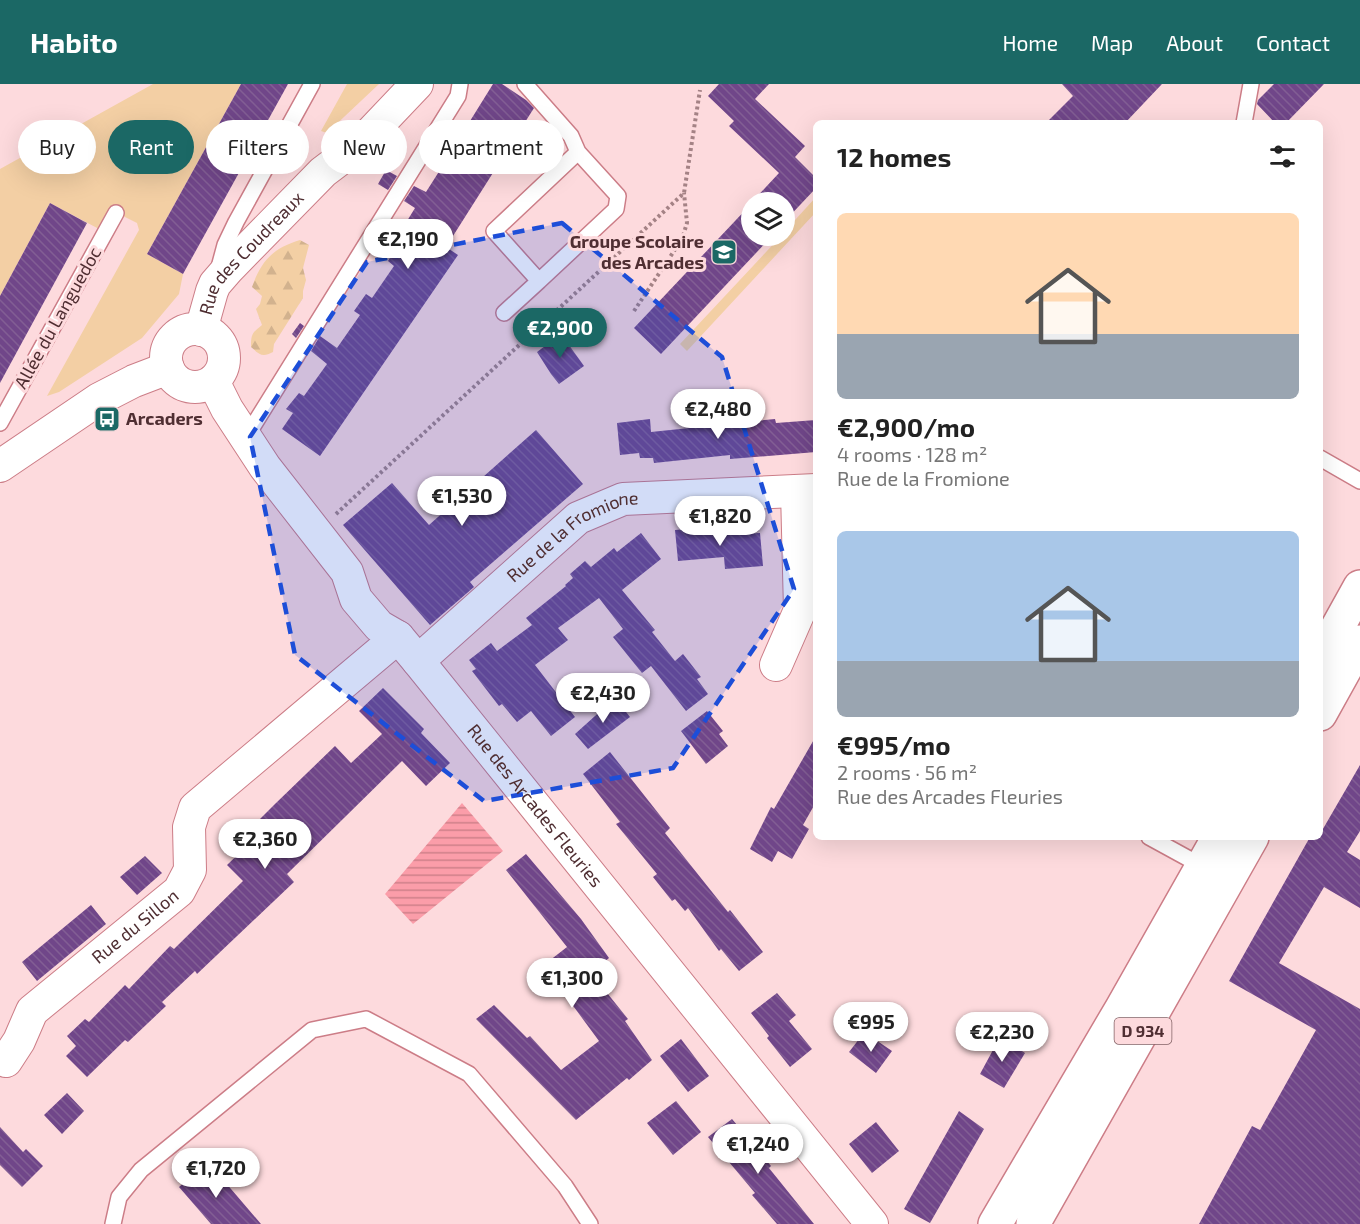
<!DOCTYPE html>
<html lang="en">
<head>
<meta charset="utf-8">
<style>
  body { margin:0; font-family:"Exo 2",sans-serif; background:#f2f2f2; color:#222; height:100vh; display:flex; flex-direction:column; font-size:22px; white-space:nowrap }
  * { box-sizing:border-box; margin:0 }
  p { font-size:20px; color:#767676 }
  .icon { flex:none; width:33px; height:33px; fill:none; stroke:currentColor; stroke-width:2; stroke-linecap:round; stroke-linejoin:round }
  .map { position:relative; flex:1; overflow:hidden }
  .side { position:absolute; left:813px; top:36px; width:510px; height:720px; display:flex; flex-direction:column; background:#fff; border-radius:9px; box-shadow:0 6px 24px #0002 }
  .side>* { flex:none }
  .banner { position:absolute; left:18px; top:36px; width:570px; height:54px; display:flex; gap:12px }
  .buttons { position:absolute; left:741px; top:108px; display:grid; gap:12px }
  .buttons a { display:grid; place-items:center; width:54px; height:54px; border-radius:50%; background:#fff; box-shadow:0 6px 24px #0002; font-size:30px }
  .price { position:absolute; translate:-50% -51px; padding:0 14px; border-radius:21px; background:#fff; color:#222; font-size:20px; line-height:39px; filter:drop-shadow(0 2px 3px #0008) }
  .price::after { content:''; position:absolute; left:50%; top:36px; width:18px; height:14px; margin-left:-9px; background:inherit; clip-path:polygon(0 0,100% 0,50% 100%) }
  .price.selected { background:#1b6865; color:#fff }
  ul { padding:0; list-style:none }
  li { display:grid; align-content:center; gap:12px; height:318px; padding:0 24px }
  li span { display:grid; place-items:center; height:186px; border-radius:9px; color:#555 }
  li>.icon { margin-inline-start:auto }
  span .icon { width:108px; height:108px; fill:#fffc; stroke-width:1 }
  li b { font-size:26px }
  h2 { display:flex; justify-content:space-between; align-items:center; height:72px; padding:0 24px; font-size:26px }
  .tag { padding:0 21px; border-radius:27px; background:#fff; box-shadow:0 6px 24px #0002; font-size:21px; line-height:54px }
  .tag.selected { background:#1b6865; color:#fff }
  header { display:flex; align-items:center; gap:36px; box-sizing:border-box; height:84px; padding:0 30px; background:#1b6865; color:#fff }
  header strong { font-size:28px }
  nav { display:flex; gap:33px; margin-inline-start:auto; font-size:21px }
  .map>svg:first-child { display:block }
  .green { fill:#f3cfa4 }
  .forest { fill:url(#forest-firs) }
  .water { fill:url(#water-rules) }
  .building { fill:url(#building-back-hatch) }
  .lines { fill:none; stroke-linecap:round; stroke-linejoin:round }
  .lane-casing { stroke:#cc7d87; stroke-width:18 }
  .street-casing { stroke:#cc7d87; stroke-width:34 }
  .primary-casing { stroke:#cc7d87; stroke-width:36 }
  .path { stroke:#a48285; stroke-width:4; stroke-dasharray:3 3; stroke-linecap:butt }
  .lane { stroke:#fff; stroke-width:15 }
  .street { stroke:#fff; stroke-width:32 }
  .primary { stroke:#fff; stroke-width:33 }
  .marked { fill:#1d4ed8; fill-opacity:0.2; stroke:#1d4ed8; stroke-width:4.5; stroke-dasharray:12 8; stroke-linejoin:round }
  .labels { text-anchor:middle; stroke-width:6; stroke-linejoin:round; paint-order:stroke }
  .shield { fill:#fddadd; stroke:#836265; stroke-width:1.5 }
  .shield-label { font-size:16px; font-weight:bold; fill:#4f2e32 }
  .poi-label { font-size:18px; font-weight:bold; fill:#4f2e32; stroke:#fddadd; text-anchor:end }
  .street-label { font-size:18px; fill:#4f2e32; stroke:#fddadd }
</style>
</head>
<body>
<header>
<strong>Habito</strong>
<nav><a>Home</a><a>Map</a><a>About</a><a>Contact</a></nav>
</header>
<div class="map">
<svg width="1360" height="1140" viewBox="0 0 1360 1140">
  <defs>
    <pattern id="forest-firs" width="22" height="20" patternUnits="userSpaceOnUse" patternTransform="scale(1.5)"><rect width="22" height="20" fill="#f3cfa4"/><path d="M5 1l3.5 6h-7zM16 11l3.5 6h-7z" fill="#d2b28e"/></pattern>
    <pattern id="water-rules" width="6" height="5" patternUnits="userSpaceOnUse" patternTransform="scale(1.5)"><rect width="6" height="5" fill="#fb9da9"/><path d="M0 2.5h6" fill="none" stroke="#ce808a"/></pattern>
    <pattern id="building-back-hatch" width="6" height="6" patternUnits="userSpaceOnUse" patternTransform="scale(1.5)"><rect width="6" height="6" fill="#704689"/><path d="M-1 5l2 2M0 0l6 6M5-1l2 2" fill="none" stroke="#825e94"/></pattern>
  </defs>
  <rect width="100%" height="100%" fill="#fddadd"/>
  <path class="green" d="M 153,0 L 241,0 L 147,170 L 183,190 L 179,210 L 142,254 L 59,308 L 47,312 L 139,146 L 137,139 L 111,126 L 99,145 L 50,119 L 0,212 L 0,85 Z
    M 347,0 L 379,0 L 327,49 L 321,47 Z
    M 816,113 L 816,128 L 687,267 L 680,260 L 781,152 L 784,152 L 785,147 Z"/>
  <path class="forest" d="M 300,156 L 309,161 L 303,184 L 306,196 L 303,207 L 303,214 L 274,260 L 273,268 C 262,274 259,270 251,263 C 251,250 252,249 262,241 L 256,225 L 260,220 L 262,212 L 252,203 C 261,177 273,164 300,156 Z"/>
  <path class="water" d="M 462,719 L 503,767 L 413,840 L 385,810 Z"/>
  <path class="building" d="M 241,0 L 288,0 L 183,190 L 147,170 Z
    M 493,0 L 502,0 L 526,16 L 534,24 L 446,163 L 458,171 L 320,372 L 282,345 L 293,329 L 286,325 L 299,309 L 304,312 L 327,280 L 311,267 L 320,252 L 337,264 L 360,231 L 354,227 L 366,210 L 372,214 L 394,182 L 388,177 L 393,169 L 392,167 L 412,141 L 407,137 L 415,124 L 404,117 L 414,102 L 426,108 L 447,75 L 440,70 L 450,55 L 457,58 Z
    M 719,0 L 769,0 L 755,15 L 805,62 L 795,73 L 816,94 L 816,104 L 784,138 L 784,118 L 752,118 L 779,89 L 729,42 L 734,37 L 708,12 Z
    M 1062,0 L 1162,0 L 1125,39 L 1046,39 L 1073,12 Z
    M 1274,0 L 1324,0 L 1286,39 L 1275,39 L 1257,20 L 1258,16 Z
    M 386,86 L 397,92 L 388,106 L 378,100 Z
    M 50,119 L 87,139 L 0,299 L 0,212 Z
    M 752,119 L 752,152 L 772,152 L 661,270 L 634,244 Z
    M 300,239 L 304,242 L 296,254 L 292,250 Z
    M 561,250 L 584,282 L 559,300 L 551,290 L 537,268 Z
    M 650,335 L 651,348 L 775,335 L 776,339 L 816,336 L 816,368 L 730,375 L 730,371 L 654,379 L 653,374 L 640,374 L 639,369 L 620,371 L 617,339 Z
    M 536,346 L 583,400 L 470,498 L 474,503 L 430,541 L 343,441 L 392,399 L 429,441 Z
    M 723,442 L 723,451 L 760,449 L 763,482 L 725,485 L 724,473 L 678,477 L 675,446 Z
    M 641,449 L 661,475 L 622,506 L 655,546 L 652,548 L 675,577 L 683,570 L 701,593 L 697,595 L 708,610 L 686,627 L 651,582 L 642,589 L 613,553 L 623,545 L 599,514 L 558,544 L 568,556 L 535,581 L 575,633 L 551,652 L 531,627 L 517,638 L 502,620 L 499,622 L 472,587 L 476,585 L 469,576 L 491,559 L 497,567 L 532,541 L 526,534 L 566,502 L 565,501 L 573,494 L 570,490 L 585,477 L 591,483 L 614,464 L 617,468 Z
    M 383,604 L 424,645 L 421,649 L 450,679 L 426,702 L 402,677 L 287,790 L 294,798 L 197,890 L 195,887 L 162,918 L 166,922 L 128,958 L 125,956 L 87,993 L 66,972 L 76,962 L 67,952 L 85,935 L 89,938 L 125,901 L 129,905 L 170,862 L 174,865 L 243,797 L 227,781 L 260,749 L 253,742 L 276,719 L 335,662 L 351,679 L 382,650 L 359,627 Z
    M 615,614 L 630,633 L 588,665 L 575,650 Z
    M 707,627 L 723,647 L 719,650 L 728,662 L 706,680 L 681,647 Z
    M 816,652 L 816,718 L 803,741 L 809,745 L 792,775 L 778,767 L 772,778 L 750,765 L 771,723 L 774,725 Z
    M 610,668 L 670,744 L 665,749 L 728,828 L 730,826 L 763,868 L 739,887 L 721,865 L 719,867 L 688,824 L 685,827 L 675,815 L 672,817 L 653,793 L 657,790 L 616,740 L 620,738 L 583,690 Z
    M 1360,681 L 1360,747 L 1347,768 L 1360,776 L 1360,824 L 1324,803 L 1279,879 L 1360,925 L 1360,1140 L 1199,1140 L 1252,1042 L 1260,1046 L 1316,946 L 1229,897 L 1310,753 L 1320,753 L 1320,750 Z
    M 526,770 L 581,835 L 609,874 L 591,889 L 628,935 L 625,937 L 652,976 L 629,996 L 627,994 L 576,1036 L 476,935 L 494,921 L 527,954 L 530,952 L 561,986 L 599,957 L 571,919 L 578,913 L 549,877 L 567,863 L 506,786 Z
    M 145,772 L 162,789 L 137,811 L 120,793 Z
    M 91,821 L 106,840 L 37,897 L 22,878 Z
    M 777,909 L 796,931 L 789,937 L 812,965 L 790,983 L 767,954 L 769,952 L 751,929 Z
    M 863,950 L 868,954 L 870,952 L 892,967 L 876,989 L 849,968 Z
    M 1000,953 L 1025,969 L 1004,1004 L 980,990 Z
    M 681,955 L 709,992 L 688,1008 L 660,972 Z
    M 67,1009 L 84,1027 L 62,1050 L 44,1031 Z
    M 676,1017 L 701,1048 L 673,1071 L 647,1039 Z
    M 959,1027 L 984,1045 L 930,1139 L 904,1125 Z
    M 732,1035 L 771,1082 L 769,1084 L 814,1140 L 777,1140 L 752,1111 L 755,1109 L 708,1053 Z
    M 876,1038 L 899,1067 L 872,1089 L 849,1060 Z
    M 0,1043 L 23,1068 L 26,1065 L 43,1082 L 22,1103 L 0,1081 Z
    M 208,1078 L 261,1140 L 211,1140 L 179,1103 Z"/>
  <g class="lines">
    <g class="lane-casing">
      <path id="lane" d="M 525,0 L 571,52 L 578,68 L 618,112 L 616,125 L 539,197 L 494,147 L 578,68
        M 1244,39 L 1251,0
        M 218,187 L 225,161 L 236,138 L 312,0
        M 504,229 L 539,197
        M 0,339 L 116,129
        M 245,355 L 458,12 L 460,0
        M 1320,374 L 1360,397
        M 1149,753 L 1202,782
        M 113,1140 L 119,1113 L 141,1086 L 312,946 L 366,935 L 469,990 L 565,1102 L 590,1140"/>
    </g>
    <g class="street-casing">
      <g id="street">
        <circle cx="195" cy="274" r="29"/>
        <path id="s1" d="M 201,246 L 212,207 L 215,200 L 228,185 L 323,88 L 360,60 L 417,0"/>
        <path id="s2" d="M 213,297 L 227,325 L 265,383 L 347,488 L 356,515 L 379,542 L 398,553 L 418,577 L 872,1140"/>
        <path d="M 0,382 L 99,315 L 134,297 L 168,284"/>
        <path id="s3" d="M 418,577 L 578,434 L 623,415 L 816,406"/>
        <path d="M 776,581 L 800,526 L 797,407"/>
        <path id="s4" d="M 6,977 L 19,957 L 32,927 L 179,807 L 190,786 L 189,743 L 195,724 L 398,553"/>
      </g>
    </g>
    <g class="primary-casing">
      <path id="primary" d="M 1320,575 L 1360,503
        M 1320,630 L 1360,558
        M 995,1140 L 1122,924 L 1219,753
        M 1033,1140 L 1252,753"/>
    </g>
    <path class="path" d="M 634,227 L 682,155 L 687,139 L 684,109
      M 336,430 L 684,109 L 700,6"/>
    <use href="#lane" class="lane"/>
    <use href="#street" class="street"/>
    <use href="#primary" class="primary"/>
  </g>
  <path class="marked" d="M 562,139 L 722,273 L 794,505 L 673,684 L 484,717 L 295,571 L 250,353 L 367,178 Z"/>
  <defs>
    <g id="school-square" transform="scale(1.35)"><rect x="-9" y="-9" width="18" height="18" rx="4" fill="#1b6865" stroke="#fddadd"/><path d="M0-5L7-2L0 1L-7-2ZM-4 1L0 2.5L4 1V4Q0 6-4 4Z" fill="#fff"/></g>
    <g id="bus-square" transform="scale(1.35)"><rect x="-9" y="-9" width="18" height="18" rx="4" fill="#1b6865" stroke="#fddadd"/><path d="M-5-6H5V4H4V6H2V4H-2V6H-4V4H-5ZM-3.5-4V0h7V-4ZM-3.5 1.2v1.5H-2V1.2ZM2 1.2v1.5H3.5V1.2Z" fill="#fff"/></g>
  </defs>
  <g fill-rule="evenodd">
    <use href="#school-square" x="724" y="168"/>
    <use href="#bus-square" x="107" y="335"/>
  </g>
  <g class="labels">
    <rect class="shield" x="1114.5" y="934" width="57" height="26" rx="4.5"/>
    <g class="shield-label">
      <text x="1143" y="953">D 934</text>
    </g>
    <g class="poi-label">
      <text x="704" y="164">Groupe Scolaire<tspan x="704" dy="21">des Arcades</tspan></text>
      <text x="126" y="341" text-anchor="start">Arcaders</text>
    </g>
    <g class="street-label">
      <text dy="6" stroke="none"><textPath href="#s1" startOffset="94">Rue des Coudreaux</textPath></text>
      <text transform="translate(58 234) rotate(-61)" y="6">Allée du Languedoc</text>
      <text dy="6" stroke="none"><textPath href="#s3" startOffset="201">Rue de la Fromione</textPath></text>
      <text dy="6" stroke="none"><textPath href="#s2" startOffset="537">Rue des Arcades Fleuries</textPath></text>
      <text dy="6" stroke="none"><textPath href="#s4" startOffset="190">Rue du Sillon</textPath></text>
    </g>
  </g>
</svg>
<div class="buttons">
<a><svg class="icon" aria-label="layers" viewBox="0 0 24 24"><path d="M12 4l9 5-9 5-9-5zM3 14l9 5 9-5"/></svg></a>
</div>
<b class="price" style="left:408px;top:186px">€2,190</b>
<b class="price selected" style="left:560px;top:275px">€2,900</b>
<b class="price" style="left:718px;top:356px">€2,480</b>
<b class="price" style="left:462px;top:443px">€1,530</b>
<b class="price" style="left:720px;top:463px">€1,820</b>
<b class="price" style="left:603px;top:640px">€2,430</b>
<b class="price" style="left:265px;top:786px">€2,360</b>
<b class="price" style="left:572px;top:925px">€1,300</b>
<b class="price" style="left:871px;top:969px">€995</b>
<b class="price" style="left:1002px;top:979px">€2,230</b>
<b class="price" style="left:758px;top:1091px">€1,240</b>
<b class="price" style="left:216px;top:1115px">€1,720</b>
<div class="banner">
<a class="tag">Buy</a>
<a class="tag selected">Rent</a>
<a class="tag">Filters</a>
<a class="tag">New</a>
<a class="tag">Apartment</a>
</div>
<section class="side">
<h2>12 homes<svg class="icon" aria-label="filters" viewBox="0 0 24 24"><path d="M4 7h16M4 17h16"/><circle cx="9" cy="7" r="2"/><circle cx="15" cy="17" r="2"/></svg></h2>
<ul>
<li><span style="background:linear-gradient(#ffd9b3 65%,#9aa5b1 0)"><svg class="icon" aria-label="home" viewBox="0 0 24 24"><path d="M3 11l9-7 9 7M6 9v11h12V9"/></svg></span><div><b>€2,900/mo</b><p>4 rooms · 128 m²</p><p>Rue de la Fromione</p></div></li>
<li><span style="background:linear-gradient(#a9c7e8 70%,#9aa5b1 0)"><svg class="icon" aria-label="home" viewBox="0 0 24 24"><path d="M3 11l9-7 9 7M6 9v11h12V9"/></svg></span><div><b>€995/mo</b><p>2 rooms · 56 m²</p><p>Rue des Arcades Fleuries</p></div></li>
</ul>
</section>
</div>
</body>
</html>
